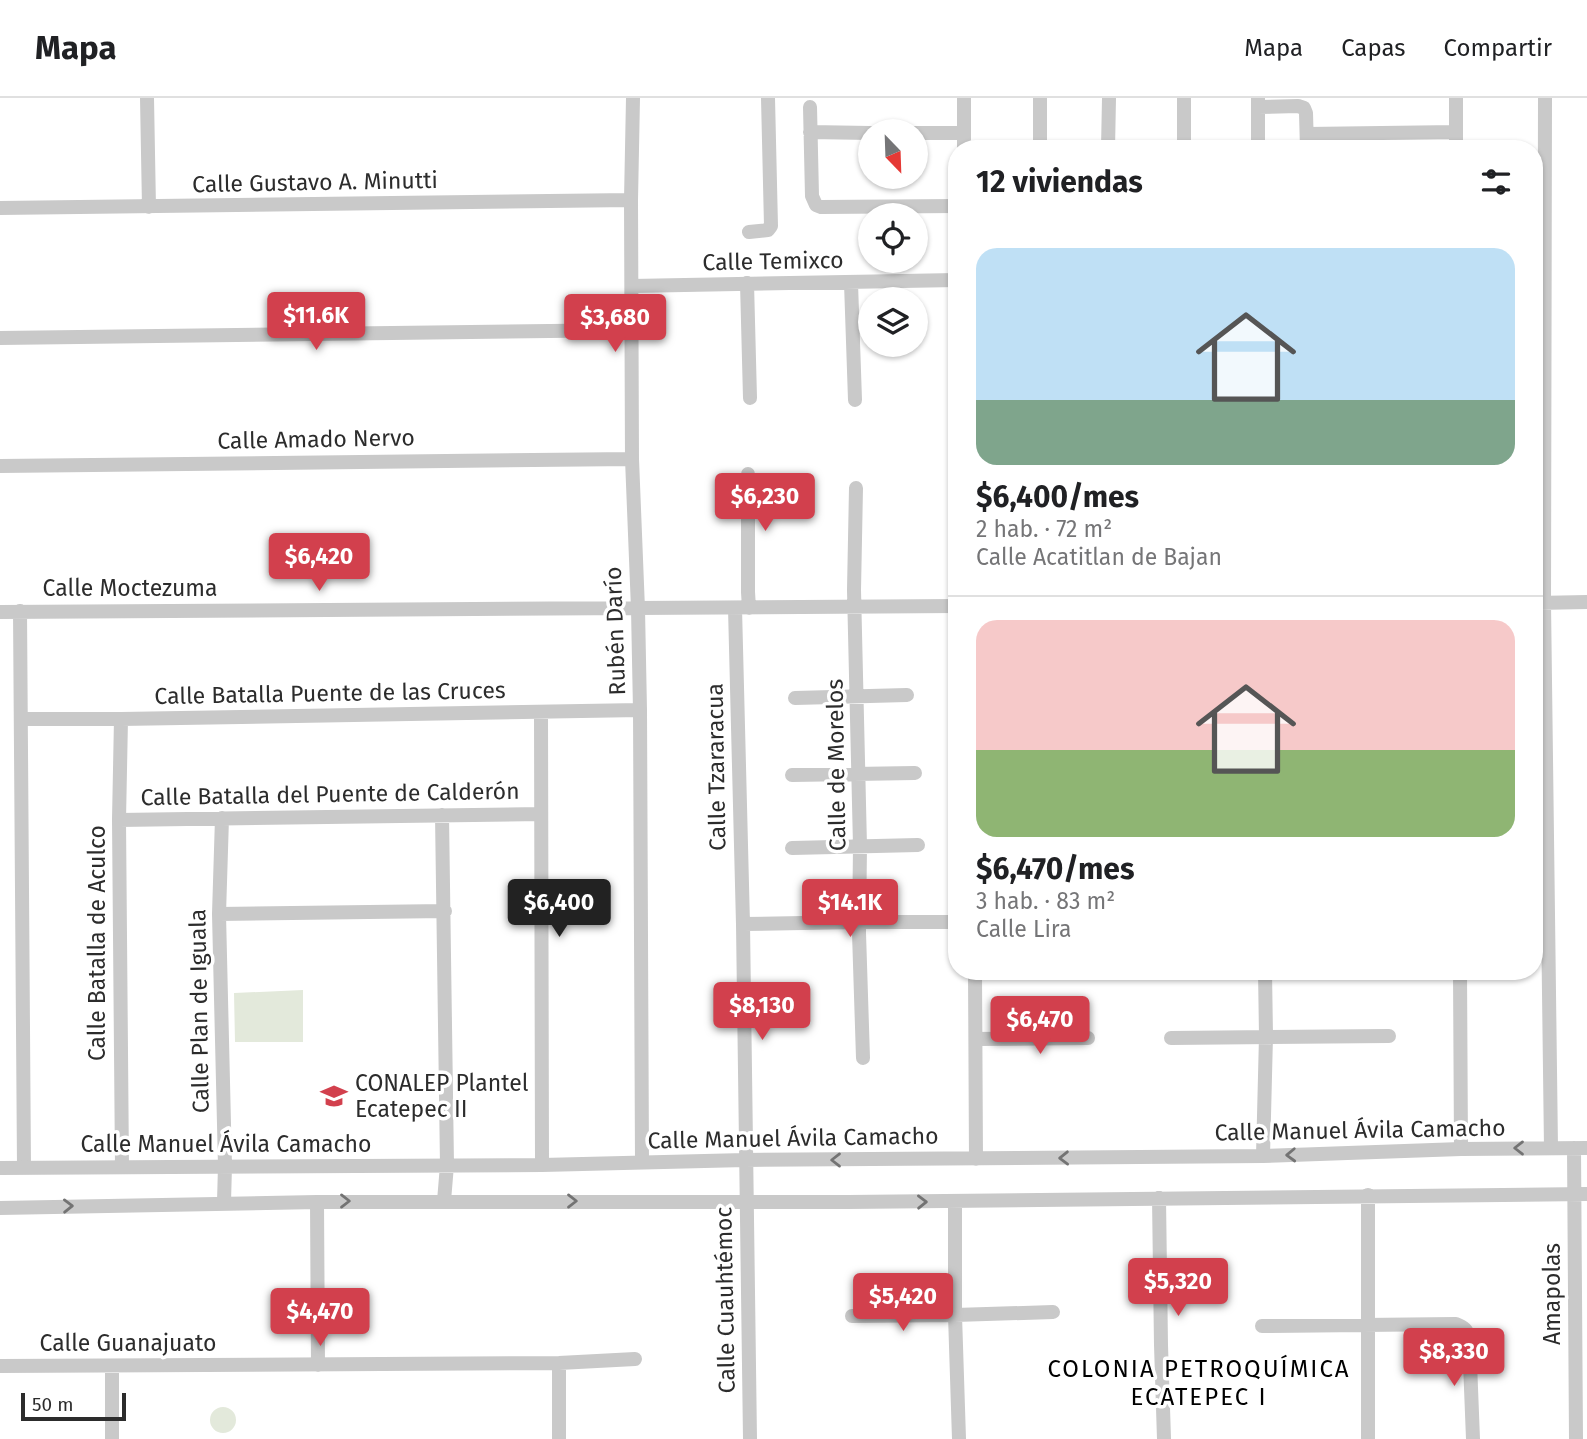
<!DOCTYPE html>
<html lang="es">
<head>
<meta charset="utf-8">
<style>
  body { margin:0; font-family:"Fira Sans",sans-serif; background:#f6f6f6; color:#202124; height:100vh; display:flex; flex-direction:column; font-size:26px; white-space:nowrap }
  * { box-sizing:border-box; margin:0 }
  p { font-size:23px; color:#757577 }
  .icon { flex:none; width:38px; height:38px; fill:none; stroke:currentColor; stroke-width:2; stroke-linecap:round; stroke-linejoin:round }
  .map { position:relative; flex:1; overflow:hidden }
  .drawer { position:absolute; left:948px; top:42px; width:595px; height:840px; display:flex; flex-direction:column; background:#fff; border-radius:28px; box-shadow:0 2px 5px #0004 }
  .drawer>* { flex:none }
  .needle { width:46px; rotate:157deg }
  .fabs { position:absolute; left:858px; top:21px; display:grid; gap:14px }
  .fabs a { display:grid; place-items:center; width:70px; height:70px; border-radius:50%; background:#fff; box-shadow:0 2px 5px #0004; font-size:35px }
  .scale { position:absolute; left:21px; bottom:18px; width:105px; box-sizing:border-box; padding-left:7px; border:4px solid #2c2c2c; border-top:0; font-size:19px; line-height:24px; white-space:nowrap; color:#2c2c2c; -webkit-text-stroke:5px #fff; paint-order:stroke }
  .price { position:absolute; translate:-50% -60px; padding:0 16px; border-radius:7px; background:#d2404d; color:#fff; font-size:23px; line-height:46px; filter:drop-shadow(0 2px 4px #0008) }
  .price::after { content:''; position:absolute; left:50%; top:42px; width:21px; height:16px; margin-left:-10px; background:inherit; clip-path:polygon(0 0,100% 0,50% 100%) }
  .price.current { background:#222; color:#fff }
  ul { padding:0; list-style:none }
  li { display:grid; align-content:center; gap:14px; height:371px; padding:0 28px }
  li+li { border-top:2px solid #e0e0e0 }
  li span { display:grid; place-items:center; height:217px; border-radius:21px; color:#555 }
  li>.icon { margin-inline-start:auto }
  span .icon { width:126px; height:126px; fill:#fffc; stroke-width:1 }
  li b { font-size:30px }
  h2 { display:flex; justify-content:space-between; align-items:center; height:84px; padding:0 28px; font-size:30px }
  header { display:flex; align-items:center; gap:42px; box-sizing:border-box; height:98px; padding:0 35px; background:#fff; border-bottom:2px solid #e0e0e0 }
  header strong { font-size:33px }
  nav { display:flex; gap:38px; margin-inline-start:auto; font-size:24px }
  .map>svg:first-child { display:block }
  .green { fill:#e3e9db }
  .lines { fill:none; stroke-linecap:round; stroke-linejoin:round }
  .minor { stroke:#c9c9c9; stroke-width:14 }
  .oneway { stroke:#737373 }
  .labels { text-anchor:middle; stroke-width:7; stroke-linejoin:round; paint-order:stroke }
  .street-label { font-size:23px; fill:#2c2c2c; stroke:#fff }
  .poi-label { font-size:23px; fill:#2c2c2c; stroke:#fff; text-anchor:start }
  .neighbourhood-label { font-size:24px; letter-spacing:2px; fill:#000; stroke:#fff }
</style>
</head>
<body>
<header>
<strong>Mapa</strong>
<nav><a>Mapa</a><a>Capas</a><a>Compartir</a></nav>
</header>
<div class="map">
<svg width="1587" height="1341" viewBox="0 0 1587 1341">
  <rect width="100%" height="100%" fill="#fff"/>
  <path class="green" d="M 303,892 L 303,944 L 235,944 L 234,895 Z
    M210 1322a13 13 0 1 1 26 0a13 13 0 1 1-26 0Z"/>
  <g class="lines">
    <path class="minor" d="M 147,0 L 149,109
      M 633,0 L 631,102 L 632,361 L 638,511 L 640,612 L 642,1064
      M 964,0 L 964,51
      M 1545,0 L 1544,505 L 1551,1050
      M 810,9 L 812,98 L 816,107 L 821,109 L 957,108
      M 1258,9 L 1298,8 L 1304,10 L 1306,15 L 1307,51
      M 810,34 L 870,35
      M 915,35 L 964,35
      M 1307,36 L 1456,34
      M 1040,51 L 1040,0
      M 1108,51 L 1109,0
      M 1184,51 L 1184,0
      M 1258,51 L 1258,0
      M 1456,51 L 1456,0
      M 0,110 L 631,102
      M 749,134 L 768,132 L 771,128 L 768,0
      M 747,185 L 750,300
      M 851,185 L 855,302
      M 632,188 L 957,182
      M 0,240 L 632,232
      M 0,368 L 632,361
      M 748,376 L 748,494 L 749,510
      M 856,390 L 854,492 L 860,748 L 859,835 L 863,960
      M 1536,505 L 1587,504
      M 735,510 L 743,826 L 750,1341
      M 20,513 L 24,1070
      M 0,514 L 957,508
      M 795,600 L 907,597
      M 541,615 L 542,1067
      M 21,621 L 121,621 L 640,612
      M 121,621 L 119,722 L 122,1069
      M 792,677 L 915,675
      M 442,717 L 447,1067 L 444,1103
      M 222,720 L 219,816 L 225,1068 L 224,1104
      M 119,722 L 541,716
      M 792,750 L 918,747
      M 219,816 L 445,813
      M 743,826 L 859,824 L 957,824
      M 975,873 L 976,1061
      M 1460,873 L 1461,1051
      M 1171,940 L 1389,938
      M 976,941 L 1088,940
      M 1574,1050 L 1576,1341
      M 1263,1058 L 1266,938 L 1265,873
      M 0,1070 L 542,1067 L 745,1062 L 1263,1058 L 1461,1051 L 1587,1050
      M 1159,1100 L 1161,1247 L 1164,1341
      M 955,1103 L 955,1217 L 959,1341
      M 317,1104 L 318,1267
      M 0,1110 L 317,1104 L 848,1104 L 1587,1096
      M 852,1218 L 955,1217 L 1053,1214
      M 1262,1228 L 1456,1226 C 1464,1229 1467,1232 1469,1239 L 1473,1341
      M 559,1265 L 559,1341
      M 0,1268 L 559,1265 L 635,1261
      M 112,1341 L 112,1269
      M 1368,1341 L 1368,1097"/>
  </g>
  <defs><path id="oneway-chevron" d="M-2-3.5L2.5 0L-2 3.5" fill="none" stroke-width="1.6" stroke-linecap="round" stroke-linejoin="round" transform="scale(1.75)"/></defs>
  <g class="oneway">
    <use href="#oneway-chevron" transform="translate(1519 1050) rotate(180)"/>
    <use href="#oneway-chevron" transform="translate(1291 1057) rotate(178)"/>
    <use href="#oneway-chevron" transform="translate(1064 1060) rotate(179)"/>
    <use href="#oneway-chevron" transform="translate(836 1062) rotate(180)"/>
    <use href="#oneway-chevron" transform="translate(345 1103)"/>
    <use href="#oneway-chevron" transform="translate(572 1103)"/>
    <use href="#oneway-chevron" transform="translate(922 1104) rotate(-1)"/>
    <use href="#oneway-chevron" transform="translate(68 1108) rotate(-1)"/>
  </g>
  <defs>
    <g id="school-bare" transform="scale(2.1)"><path d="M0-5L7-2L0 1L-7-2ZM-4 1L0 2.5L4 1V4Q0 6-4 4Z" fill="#d2404d" stroke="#fff" stroke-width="2.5" paint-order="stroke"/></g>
  </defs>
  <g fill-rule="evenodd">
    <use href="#school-bare" x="334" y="998"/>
  </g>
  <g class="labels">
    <g class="street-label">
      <text transform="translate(315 84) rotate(-1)" y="8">Calle Gustavo A. Minutti</text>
      <text transform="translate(773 163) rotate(-1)" y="8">Calle Temixco</text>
      <text transform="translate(316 341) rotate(-1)" y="8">Calle Amado Nervo</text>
      <text x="130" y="498">Calle Moctezuma</text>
      <text transform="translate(615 533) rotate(-92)" y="8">Rubén Darío</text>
      <text transform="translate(330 595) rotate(-1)" y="8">Calle Batalla Puente de las Cruces</text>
      <text transform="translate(836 667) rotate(-91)" y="8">Calle de Morelos</text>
      <text transform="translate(716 669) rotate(-91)" y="8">Calle Tzararacua</text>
      <text transform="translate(330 696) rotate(-1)" y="8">Calle Batalla del Puente de Calderón</text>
      <text transform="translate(97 845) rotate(-90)" y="8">Calle Batalla de Aculco</text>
      <text transform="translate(199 913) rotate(-91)" y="8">Calle Plan de Iguala</text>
      <text transform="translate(1360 1032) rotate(-1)" y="8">Calle Manuel Ávila Camacho</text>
      <text transform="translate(793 1040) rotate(-1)" y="8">Calle Manuel Ávila Camacho</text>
      <text x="226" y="1054">Calle Manuel Ávila Camacho</text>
      <text transform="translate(1552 1196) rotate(-90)" y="8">Amapolas</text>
      <text transform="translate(725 1202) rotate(-91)" y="8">Calle Cuauhtémoc</text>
      <text x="128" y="1253">Calle Guanajuato</text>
    </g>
    <g class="poi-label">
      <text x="355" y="993">CONALEP Plantel<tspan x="355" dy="26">Ecatepec II</tspan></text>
    </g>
    <g class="neighbourhood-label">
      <text x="1199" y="1279">COLONIA PETROQUÍMICA<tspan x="1199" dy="28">ECATEPEC I</tspan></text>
    </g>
  </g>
</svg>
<div class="fabs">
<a><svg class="needle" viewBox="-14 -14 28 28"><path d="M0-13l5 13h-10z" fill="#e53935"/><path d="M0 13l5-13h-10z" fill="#757577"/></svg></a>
<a><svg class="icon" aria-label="locate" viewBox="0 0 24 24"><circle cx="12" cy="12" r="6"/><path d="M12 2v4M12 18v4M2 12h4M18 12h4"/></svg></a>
<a><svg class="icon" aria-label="layers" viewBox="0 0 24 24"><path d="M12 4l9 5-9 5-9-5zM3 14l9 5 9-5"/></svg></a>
</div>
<div class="scale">50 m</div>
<b class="price" style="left:316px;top:254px">$11.6K</b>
<b class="price" style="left:615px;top:256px">$3,680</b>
<b class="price" style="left:765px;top:435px">$6,230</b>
<b class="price" style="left:319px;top:495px">$6,420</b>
<b class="price current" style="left:559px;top:841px">$6,400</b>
<b class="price" style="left:850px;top:841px">$14.1K</b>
<b class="price" style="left:762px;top:944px">$8,130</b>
<b class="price" style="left:1040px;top:958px">$6,470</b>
<b class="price" style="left:1178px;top:1220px">$5,320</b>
<b class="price" style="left:903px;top:1235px">$5,420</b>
<b class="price" style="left:320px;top:1250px">$4,470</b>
<b class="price" style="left:1454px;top:1290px">$8,330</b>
<section class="drawer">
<h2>12 viviendas<svg class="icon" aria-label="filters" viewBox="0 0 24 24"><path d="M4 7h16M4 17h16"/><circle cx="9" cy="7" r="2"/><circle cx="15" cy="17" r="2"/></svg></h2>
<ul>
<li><span style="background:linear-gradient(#bfe0f5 70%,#7fa58c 0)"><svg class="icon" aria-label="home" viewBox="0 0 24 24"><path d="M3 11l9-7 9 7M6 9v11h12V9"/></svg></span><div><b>$6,400/mes</b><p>2 hab. · 72 m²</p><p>Calle Acatitlan de Bajan</p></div></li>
<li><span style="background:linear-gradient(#f6c9c9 60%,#8fb573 0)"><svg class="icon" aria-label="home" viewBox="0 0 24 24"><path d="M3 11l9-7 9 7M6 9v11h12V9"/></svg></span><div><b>$6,470/mes</b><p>3 hab. · 83 m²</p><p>Calle Lira</p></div></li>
</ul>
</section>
</div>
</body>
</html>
